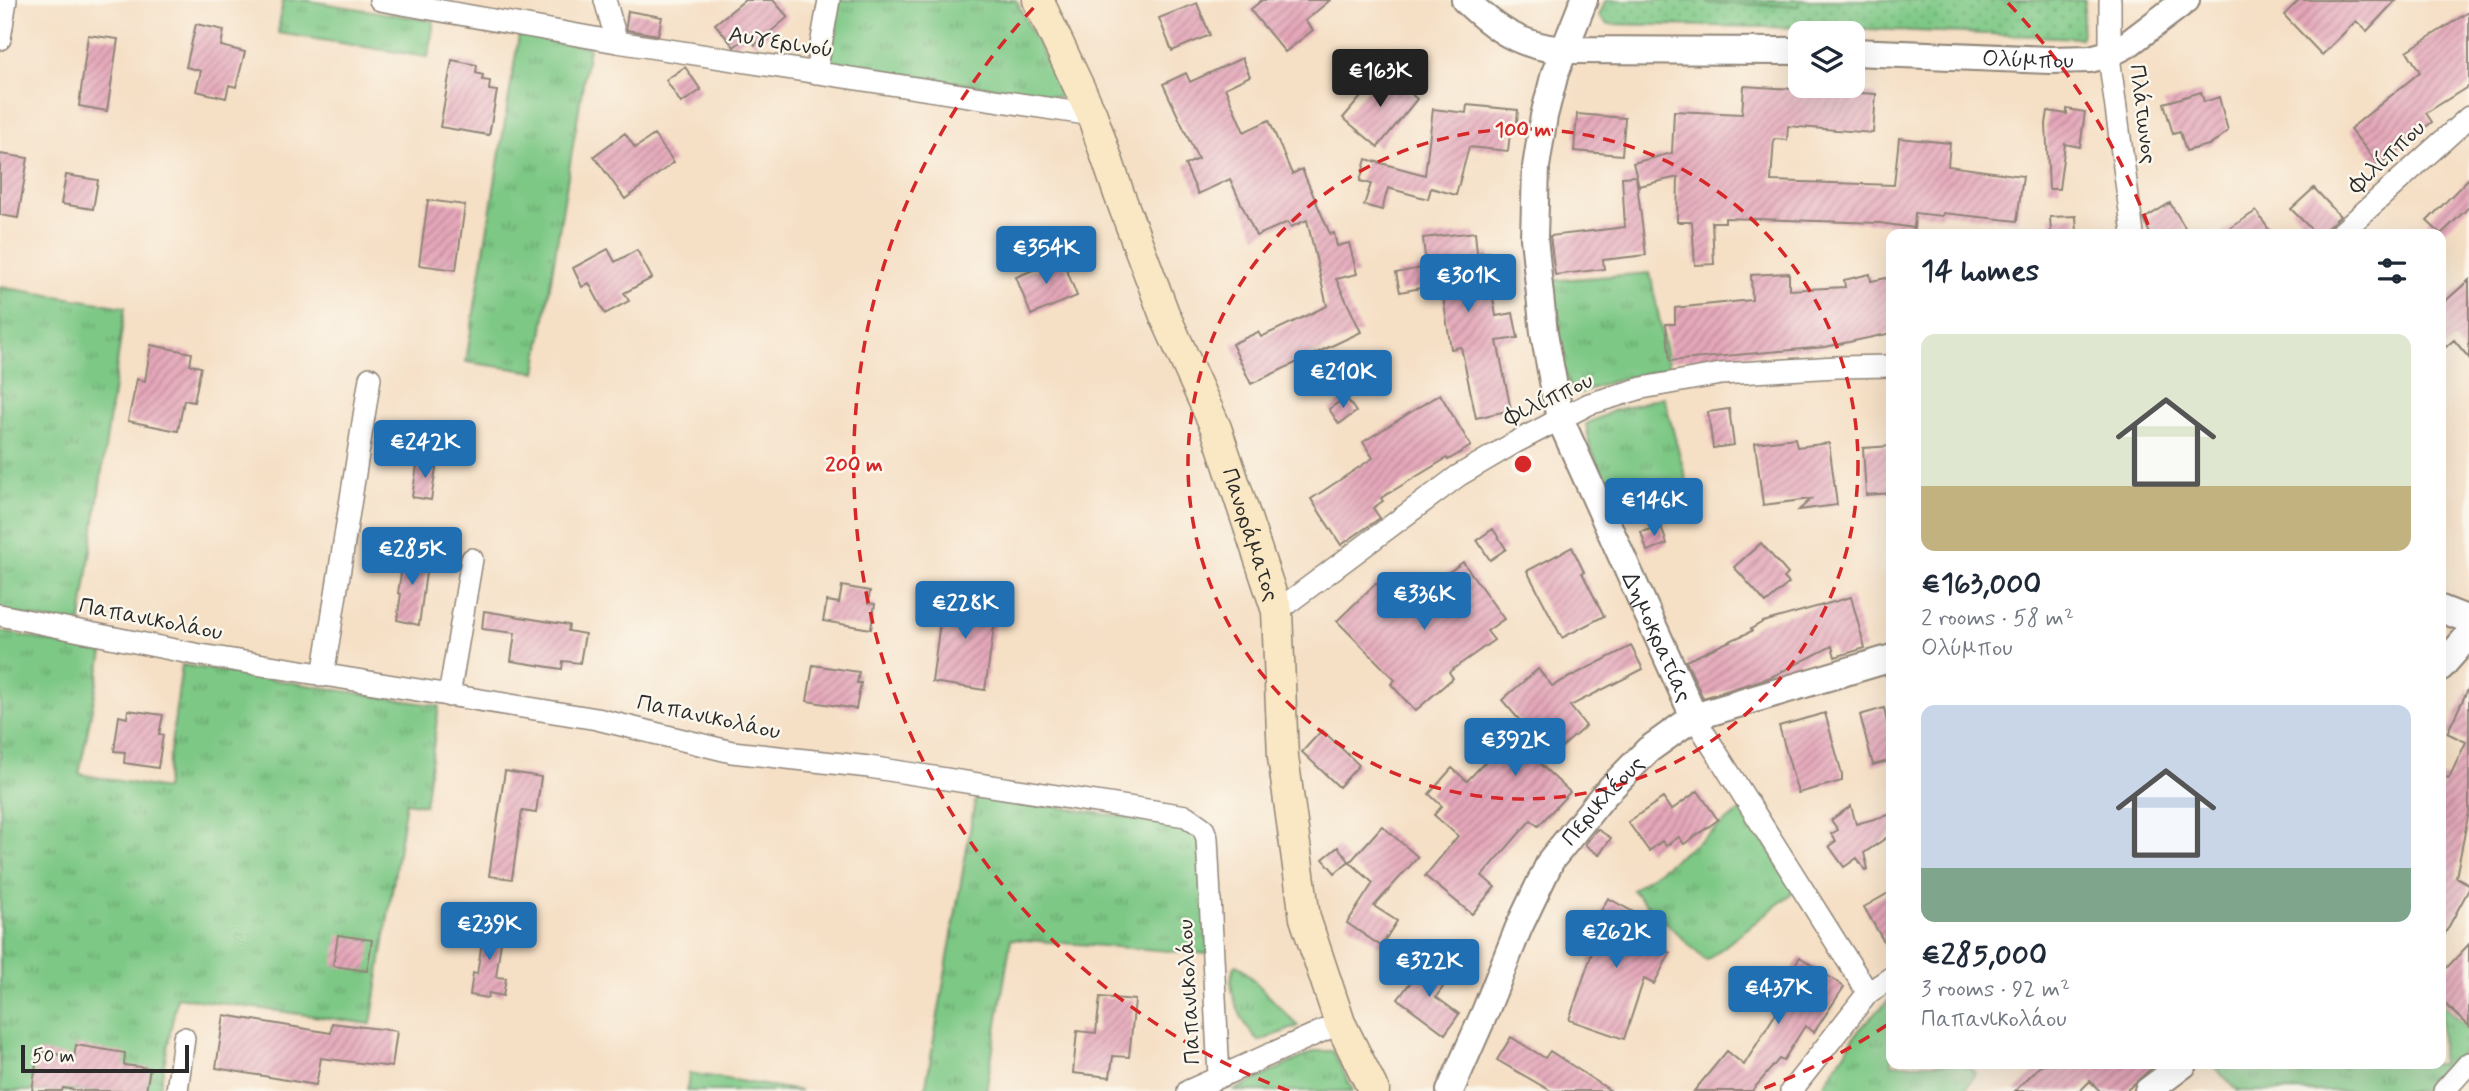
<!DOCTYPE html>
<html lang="en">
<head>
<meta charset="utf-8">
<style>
  body { margin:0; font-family:Mynerve,sans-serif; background:#f2f2f3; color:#1f2937; height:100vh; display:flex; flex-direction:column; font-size:26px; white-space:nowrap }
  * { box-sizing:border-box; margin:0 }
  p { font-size:23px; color:#747a83 }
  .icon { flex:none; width:38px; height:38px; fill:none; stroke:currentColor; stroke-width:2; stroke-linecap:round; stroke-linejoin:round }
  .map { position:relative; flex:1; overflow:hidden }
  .sheet { position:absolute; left:1886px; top:229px; width:560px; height:840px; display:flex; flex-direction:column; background:#fff; border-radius:14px; box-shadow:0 7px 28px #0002 }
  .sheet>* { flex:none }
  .controls { position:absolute; left:1788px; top:21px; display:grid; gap:14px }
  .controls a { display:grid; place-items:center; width:77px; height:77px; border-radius:14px; background:#fff; box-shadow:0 7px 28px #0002; font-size:35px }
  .scale { position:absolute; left:21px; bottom:18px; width:168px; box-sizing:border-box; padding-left:7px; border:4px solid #2b2b2b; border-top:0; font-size:19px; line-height:24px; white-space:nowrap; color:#2b2b2b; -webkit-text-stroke:5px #fbf7ec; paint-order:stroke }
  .price { position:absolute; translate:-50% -60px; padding:0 16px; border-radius:7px; background:#1f6fb2; color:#fff; font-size:23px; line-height:46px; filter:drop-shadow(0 2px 4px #0008) }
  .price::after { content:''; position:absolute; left:50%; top:42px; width:21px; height:16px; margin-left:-10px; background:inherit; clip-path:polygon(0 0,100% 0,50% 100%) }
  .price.current { background:#222; color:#fff }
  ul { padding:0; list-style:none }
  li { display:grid; align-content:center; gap:14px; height:371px; padding:0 35px }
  li span { display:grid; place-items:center; height:217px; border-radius:14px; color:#555 }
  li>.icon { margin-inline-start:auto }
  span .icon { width:126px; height:126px; fill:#fffc; stroke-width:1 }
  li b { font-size:30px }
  h2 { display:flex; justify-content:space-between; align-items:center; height:84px; padding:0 35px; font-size:30px }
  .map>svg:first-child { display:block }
  .grass { fill:url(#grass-tufts); stroke:#547a58; stroke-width:2 }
  .park { fill:url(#park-dots); stroke:#547a58; stroke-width:2 }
  .garden { fill:#7dc885; stroke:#547a58; stroke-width:2 }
  .building { fill:url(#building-hatch) }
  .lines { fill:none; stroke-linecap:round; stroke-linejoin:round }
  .minor-casing { stroke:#908578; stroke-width:24 }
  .tertiary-casing { stroke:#908578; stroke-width:30 }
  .secondary-casing { stroke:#908578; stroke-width:33 }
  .minor { stroke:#fff; stroke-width:21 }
  .tertiary { stroke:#fff; stroke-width:26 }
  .secondary { stroke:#fae7c3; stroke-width:30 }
  .ring { fill:none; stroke:#d62828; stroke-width:3.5; stroke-dasharray:12 9 }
  .labels { text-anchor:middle; stroke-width:5; stroke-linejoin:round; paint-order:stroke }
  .street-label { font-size:23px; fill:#2b2b2b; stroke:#fbf7ec }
  .centre { fill:#d62828; stroke:#fbf7ec; stroke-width:3.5 }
  .ring-label { font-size:21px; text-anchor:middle; font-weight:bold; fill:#d62828; stroke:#fbf7ec; stroke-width:5; stroke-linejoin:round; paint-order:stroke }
</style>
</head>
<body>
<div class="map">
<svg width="2469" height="1091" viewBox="0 0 2469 1091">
  <defs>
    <pattern id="grass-tufts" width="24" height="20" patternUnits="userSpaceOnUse" patternTransform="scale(1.75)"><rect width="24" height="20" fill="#7dc885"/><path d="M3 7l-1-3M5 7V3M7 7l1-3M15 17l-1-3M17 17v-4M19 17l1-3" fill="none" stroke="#67a36d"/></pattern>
    <pattern id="park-dots" width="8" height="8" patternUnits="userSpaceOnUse" patternTransform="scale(1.75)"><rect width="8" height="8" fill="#7dc885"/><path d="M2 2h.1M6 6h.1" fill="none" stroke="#67a36d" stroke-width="1.8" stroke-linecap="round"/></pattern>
    <pattern id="building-hatch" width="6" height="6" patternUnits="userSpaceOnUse" patternTransform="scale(1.75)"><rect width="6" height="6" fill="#e5a7ba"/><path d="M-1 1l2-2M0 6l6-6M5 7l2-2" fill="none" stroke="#ba8897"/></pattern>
  </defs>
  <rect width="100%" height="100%" fill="#fbf7ec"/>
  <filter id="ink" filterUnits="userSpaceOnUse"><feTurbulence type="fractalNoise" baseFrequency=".0143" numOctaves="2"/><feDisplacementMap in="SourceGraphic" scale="14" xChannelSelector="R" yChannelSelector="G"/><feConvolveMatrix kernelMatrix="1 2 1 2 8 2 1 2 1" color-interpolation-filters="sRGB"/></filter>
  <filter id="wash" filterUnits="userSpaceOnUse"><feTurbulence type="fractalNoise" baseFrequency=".00686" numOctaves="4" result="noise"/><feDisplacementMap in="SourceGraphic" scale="28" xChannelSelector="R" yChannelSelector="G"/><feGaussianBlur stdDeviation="1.57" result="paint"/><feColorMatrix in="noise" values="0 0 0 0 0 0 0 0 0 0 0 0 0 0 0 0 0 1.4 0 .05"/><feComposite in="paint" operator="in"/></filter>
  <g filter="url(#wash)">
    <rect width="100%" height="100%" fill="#f5dfc5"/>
    <path class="grass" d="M 283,0 L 304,0 L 434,21 L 428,57 L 278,33 Z
      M 838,0 L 1016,0 L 1065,98 L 829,64 Z
      M 519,35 L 589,47 L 536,372 L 466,362 Z
      M 1924,227 L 2026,233 L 2026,234 L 1924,234 Z
      M 1650,273 L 1669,368 L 1611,382 L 1574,395 L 1564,371 L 1546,281 Z
      M 0,287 L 125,307 L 80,627 L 0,610 Z
      M 1664,397 L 1689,490 L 1617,508 L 1590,447 L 1586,424 L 1613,411 Z
      M 0,631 L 103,653 L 79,774 L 165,789 L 182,665 L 439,706 L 425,805 L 406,802 L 371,1024 L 177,997 L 159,1091 L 0,1091 Z
      M 976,795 L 1184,826 L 1201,834 L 1209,954 L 1011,939 L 986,1091 L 925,1091 Z
      M 1743,809 L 1796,890 L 1706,961 L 1632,890 Z
      M 1236,965 L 1242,968 L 1298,1026 L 1260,1041 C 1243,1029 1222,983 1236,965 Z
      M 1892,997 L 1892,1064 L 1966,1064 L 1975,1073 L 1965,1091 L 1820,1091 L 1861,1027 Z
      M 2441,1003 L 2469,1030 L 2469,1044 L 2427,1091 L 2238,1091 L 2211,1064 L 2339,1064 L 2343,1068 L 2349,1064 L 2441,1064 Z
      M 1315,1051 L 1333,1051 L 1353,1091 L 1233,1091 Z
      M 689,1073 L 801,1091 L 687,1091 Z"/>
    <path class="park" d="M 1606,0 L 2085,0 L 2081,38 L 1868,29 L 1607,24 L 1599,16 Z"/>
    <path class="garden" d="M 1707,0 L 1799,0 L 1799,6 L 1707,3 Z"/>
    <g id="blocks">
      <path class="building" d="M 745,0 L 773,0 L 788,17 L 755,45 L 748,36 L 734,47 L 715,24 Z
        M 1262,0 L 1330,0 L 1305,21 L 1313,30 L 1285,52 L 1250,10 Z
        M 2299,0 L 2396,0 L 2367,31 L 2356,21 L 2322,55 L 2284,15 Z
        M 1197,3 L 1210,35 L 1172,51 L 1159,18 Z
        M 628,11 L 662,17 L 658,35 L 627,30 L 626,25 Z
        M 2469,12 L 2469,86 L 2426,113 L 2432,122 L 2379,165 L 2350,129 L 2420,72 L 2407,51 Z
        M 196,24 L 224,30 L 221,46 L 245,52 L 236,87 L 229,85 L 226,98 L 196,91 L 201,71 L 186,67 Z
        M 88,35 L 118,39 L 107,111 L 79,106 Z
        M 1242,58 L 1250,76 L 1225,88 L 1244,132 L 1269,120 L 1292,174 L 1302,169 L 1330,234 L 1334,233 L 1337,246 L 1349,243 L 1357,274 L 1336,279 L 1361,332 L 1251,384 L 1232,344 L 1258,332 L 1261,337 L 1327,306 L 1307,220 L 1291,227 L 1288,222 L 1256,236 L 1230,179 L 1198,194 L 1185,165 L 1198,159 L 1163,84 L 1186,73 L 1190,82 Z
        M 452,60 L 477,65 L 476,73 L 483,75 L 482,80 L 490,81 L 489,90 L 497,91 L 489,135 L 440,127 Z
        M 685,67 L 701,90 L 681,103 L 666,80 Z
        M 1384,70 L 1417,99 L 1378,147 L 1343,118 Z
        M 1744,86 L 1876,94 L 1873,133 L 1788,126 L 1787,140 L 1774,139 L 1771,181 L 1894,185 L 1899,138 L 1950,143 L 1948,166 L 2023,176 L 2017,221 L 1943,213 L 1942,216 L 1915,213 L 1914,228 L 1880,223 L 1725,218 L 1725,222 L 1712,222 L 1714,264 L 1695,265 L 1692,222 L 1677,222 L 1678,177 L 1639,186 L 1633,163 L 1672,153 L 1674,111 L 1742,114 Z
        M 2201,92 L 2204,102 L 2219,97 L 2228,131 L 2212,144 L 2186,151 L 2180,132 L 2173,134 L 2164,103 Z
        M 1467,105 L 1518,110 L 1516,133 L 1510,133 L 1508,151 L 1469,147 L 1456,195 L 1431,188 L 1428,199 L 1388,188 L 1382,210 L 1364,205 L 1371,184 L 1360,181 L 1366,159 L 1425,175 L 1433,109 L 1466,113 Z
        M 2067,109 L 2085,112 L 2080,147 L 2065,144 L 2059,189 L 2049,189 L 2046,124 L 2048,111 L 2067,114 Z
        M 1577,114 L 1625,118 L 1622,155 L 1574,151 Z
        M 625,133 L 635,148 L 654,135 L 674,162 L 625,199 L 594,156 Z
        M 0,154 L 28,158 L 18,218 L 0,215 Z
        M 66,175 L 98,180 L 93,209 L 61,204 Z
        M 1636,176 L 1646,255 L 1603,260 L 1604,269 L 1555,275 L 1550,236 L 1625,227 L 1622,177 Z
        M 2469,178 L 2469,207 L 2441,234 L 2427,221 Z
        M 2314,188 L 2340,216 L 2321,234 L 2316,234 L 2291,209 Z
        M 428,200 L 465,205 L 456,270 L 419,265 Z
        M 2170,203 L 2189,234 L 2150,234 L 2144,219 Z
        M 2256,211 L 2272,234 L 2221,234 Z
        M 2076,216 L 2077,234 L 2051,234 L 2050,217 Z
        M 1475,232 L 1477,253 L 1489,252 L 1491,274 L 1489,274 L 1496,316 L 1513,313 L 1518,338 L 1497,341 L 1511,410 L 1476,418 L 1461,347 L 1451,349 L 1441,284 L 1400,292 L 1396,273 L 1426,267 L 1423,238 Z
        M 608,249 L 615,262 L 637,250 L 652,278 L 624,293 L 629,301 L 605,314 L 589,283 L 582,287 L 573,268 Z
        M 1062,258 L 1077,296 L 1031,315 L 1016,277 Z
        M 1789,273 L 1789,290 L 1845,287 L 1844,280 L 1870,274 L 1871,281 L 1892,277 L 1892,333 L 1825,347 L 1670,361 L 1666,324 L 1675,324 L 1675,308 L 1752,300 L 1751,275 Z
        M 2469,280 L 2469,358 L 2454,340 L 2441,351 L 2441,305 Z
        M 151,345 L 192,353 L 190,365 L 201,367 L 194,402 L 184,400 L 178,431 L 128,421 L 137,379 L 145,381 Z
        M 1440,394 L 1471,446 L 1448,460 L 1447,458 L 1381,498 L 1383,501 L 1373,508 L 1380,518 L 1341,545 L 1311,499 L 1373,458 L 1363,442 Z
        M 1346,397 L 1356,412 L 1339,424 L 1329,409 Z
        M 1729,409 L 1734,445 L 1713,448 L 1708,412 Z
        M 1795,438 L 1797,447 L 1829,443 L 1837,505 L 1799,510 L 1811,499 L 1763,505 L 1755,443 Z
        M 1892,446 L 1892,493 L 1866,495 L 1863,448 Z
        M 418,459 L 437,462 L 431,500 L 412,497 Z
        M 1661,526 L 1667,544 L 1647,551 L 1641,532 Z
        M 1493,529 L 1506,549 L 1490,560 L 1477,540 Z
        M 1761,543 L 1788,574 L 1784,578 L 1789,583 L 1766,603 L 1734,567 Z
        M 405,547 L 422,550 L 420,564 L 427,565 L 419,625 L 397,620 L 401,594 L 398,593 Z
        M 1572,547 L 1584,572 L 1582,573 L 1604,616 L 1562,638 L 1527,571 Z
        M 1463,562 L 1504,619 L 1487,631 L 1494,640 L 1449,672 L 1453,678 L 1415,711 L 1391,684 L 1395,680 L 1337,621 L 1376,583 L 1400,608 Z
        M 842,586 L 870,591 L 868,603 L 875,604 L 871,629 L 823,621 L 827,601 L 839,603 Z
        M 944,592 L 998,599 L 985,690 L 932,682 Z
        M 1851,597 L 1865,648 L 1835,657 L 1832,646 L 1771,677 L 1703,698 L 1686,661 L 1752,631 L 1751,629 L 1763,622 Z
        M 484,611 L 569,625 L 568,631 L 585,634 L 580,663 L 563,661 L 562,669 L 511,661 L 515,633 L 482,629 Z
        M 1631,646 L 1643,669 L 1570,706 L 1586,726 L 1541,765 L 1570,792 L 1538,826 L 1531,820 L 1482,876 L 1495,887 L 1472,914 L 1425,876 L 1458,836 L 1434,815 L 1442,806 L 1429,794 L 1452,768 L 1467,781 L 1522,723 L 1502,700 L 1538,669 L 1552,686 Z
        M 813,665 L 859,672 L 857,683 L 861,683 L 856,709 L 807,701 Z
        M 2469,687 L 2469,812 L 2456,877 L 2469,884 L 2469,889 L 2441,941 L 2441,776 L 2449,778 L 2466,742 L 2447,733 Z
        M 1884,708 L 1888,727 L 1892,726 L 1892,760 L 1873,765 L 1860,715 Z
        M 128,710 L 163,715 L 159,734 L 163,735 L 158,768 L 124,763 L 125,752 L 114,751 L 119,716 L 127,718 Z
        M 1825,713 L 1842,774 L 1842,781 L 1798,793 L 1779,726 Z
        M 1322,730 L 1359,765 L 1339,787 L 1302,752 Z
        M 505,771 L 541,777 L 536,813 L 522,811 L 512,879 L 489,876 Z
        M 1698,791 L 1718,820 L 1684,844 L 1679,837 L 1666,846 L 1662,841 L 1649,851 L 1628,822 L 1663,798 L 1671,810 Z
        M 1851,806 L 1856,824 L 1892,814 L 1892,834 L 1864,853 L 1868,869 L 1865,870 L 1857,858 L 1844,867 L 1829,846 L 1836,841 L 1831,834 L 1838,830 L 1831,820 Z
        M 1382,826 L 1418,857 L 1374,906 L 1397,921 L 1381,946 L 1347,923 L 1373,883 L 1350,862 Z
        M 1597,829 L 1611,838 L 1599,855 L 1585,845 Z
        M 1338,847 L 1349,861 L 1335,873 L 1323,859 Z
        M 1892,891 L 1892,956 L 1864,907 Z
        M 1608,898 L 1653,923 L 1645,939 L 1670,953 L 1654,984 L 1644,979 L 1624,1039 L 1569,1020 L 1593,950 L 1583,944 Z
        M 486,917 L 504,920 L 496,977 L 506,978 L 503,996 L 489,993 L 488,998 L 470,995 L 473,973 L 477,974 Z
        M 338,935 L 372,940 L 367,971 L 333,966 Z
        M 2469,944 L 2469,1026 L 2441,1000 L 2441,974 Z
        M 1800,957 L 1844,987 L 1814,1032 L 1805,1026 L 1783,1061 L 1779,1059 L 1752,1091 L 1694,1091 L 1727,1051 L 1744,1065 L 1779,1008 L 1757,993 L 1773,970 L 1786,979 Z
        M 1425,963 L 1446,978 L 1443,982 L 1445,984 L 1436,997 L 1459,1014 L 1445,1034 L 1398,999 Z
        M 1100,997 L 1135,1000 L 1129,1057 L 1113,1056 L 1110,1077 L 1073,1073 L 1077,1031 L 1096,1033 Z
        M 224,1015 L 331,1033 L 332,1023 L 397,1031 L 392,1067 L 321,1058 L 316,1085 L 216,1068 Z
        M 1511,1037 L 1545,1058 L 1550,1051 L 1611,1091 L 1551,1091 L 1497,1060 Z
        M 76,1045 L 125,1053 L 124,1065 L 150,1068 L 146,1091 L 81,1091 L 63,1088 L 62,1091 L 32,1091 L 38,1051 L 74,1057 Z
        M 2042,1064 L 2156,1064 L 2126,1091 L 2100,1091 L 2090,1081 L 2080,1091 L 2015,1091 Z"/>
    </g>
  </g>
  <g filter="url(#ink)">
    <use href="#blocks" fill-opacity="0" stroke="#908578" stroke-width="2"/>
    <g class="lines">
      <g class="minor-casing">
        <path id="minor" d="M 380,0 L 617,42 L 1092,115
          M 605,0 L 617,42
          M 2110,0 L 2110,64 L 2133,234
          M 0,39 L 6,0
          M 816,73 L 829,0
          M 2340,234 L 2469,117
          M 1277,611 L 1458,476 L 1516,442 L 1589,404 L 1642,388 L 1721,374 L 1836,367 L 1892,366
          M 0,615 L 195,654 L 597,719 L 732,752 L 869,767 L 1186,816 L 1203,828 L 1207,838 L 1219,1076
          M 323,676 L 370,378
          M 449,696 L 472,559
          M 1694,717 L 1868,993
          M 177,1091 L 184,1038
          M 1188,1091 L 1340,1023
          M 1791,1091 L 1868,993 L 1892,977
          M 2444,1091 L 2469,1063"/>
      </g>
      <g class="tertiary-casing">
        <g id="tertiary">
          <path d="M 1465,0 C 1496,29 1519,46 1563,50 L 1801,51"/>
          <path id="s1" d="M 1584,0 L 1555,73 L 1544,116 L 1536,167 L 1534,238 L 1544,333 L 1560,419 L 1694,717"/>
          <path id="s2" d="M 1853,52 L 2051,60 L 2090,59 L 2109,54 L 2128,44 L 2186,0"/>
          <path d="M 2441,609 L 2469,620"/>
          <path d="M 2441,667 L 2469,635"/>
          <path id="s3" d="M 1450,1091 L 1485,1012 L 1519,927 L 1551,860 L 1603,796 L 1648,750 L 1694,717 L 1892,658"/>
          <path d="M 2148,1091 L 2184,1064"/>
        </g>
      </g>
      <g class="secondary-casing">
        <g id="secondary">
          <path id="s4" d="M 1038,0 L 1092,115 L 1119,194 L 1165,316 L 1216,428 L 1277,611 L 1283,757 L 1305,918 L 1340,1023 L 1374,1091"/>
        </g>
      </g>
      <use href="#minor" class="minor"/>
      <use href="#tertiary" class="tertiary"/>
      <use href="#secondary" class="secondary"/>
    </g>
  </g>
  <g class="ring">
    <circle cx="1523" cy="464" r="335"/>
    <path d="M1887 1025A669 669 0 0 1 1757 1091M1289 1091A669 669 0 0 1 1038 3M2008 3A669 669 0 0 1 2150 230"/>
  </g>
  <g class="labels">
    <g class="street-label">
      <text transform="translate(781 41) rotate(9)" y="8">Αυγερινού</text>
      <text dy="8" stroke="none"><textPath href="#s2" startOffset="175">Ολύμπου</textPath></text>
      <text transform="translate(2144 114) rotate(83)" y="8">Πλάτωνος</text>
      <text transform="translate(2386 156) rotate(-43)" y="8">Φιλίππου</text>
      <text transform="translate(1548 398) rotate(-25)" y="8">Φιλίππου</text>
      <text dy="8" stroke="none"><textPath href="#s4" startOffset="576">Πανοράματος</textPath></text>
      <text transform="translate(151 618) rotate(11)" y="8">Παπανικολάου</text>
      <text dy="8" stroke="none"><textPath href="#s1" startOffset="667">Δημοκρατίας</textPath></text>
      <text transform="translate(709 716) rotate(12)" y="8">Παπανικολάου</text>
      <text dy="8" stroke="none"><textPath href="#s3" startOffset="331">Περικλέους</textPath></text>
      <text transform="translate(1188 992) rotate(-93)" y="8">Παπανικολάου</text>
    </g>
  </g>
  <circle cx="1523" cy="464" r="10" class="centre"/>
  <g class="ring-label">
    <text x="1523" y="136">100 m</text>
    <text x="854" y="471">200 m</text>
  </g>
</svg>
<div class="controls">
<a><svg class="icon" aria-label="layers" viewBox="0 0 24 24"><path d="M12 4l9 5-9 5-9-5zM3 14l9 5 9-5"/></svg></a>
</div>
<div class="scale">50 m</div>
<b class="price current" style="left:1380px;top:109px">€163K</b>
<b class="price" style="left:1046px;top:286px">€354K</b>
<b class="price" style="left:1468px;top:314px">€301K</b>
<b class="price" style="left:1343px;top:410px">€210K</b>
<b class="price" style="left:425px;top:480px">€242K</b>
<b class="price" style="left:1654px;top:538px">€146K</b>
<b class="price" style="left:412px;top:587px">€285K</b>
<b class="price" style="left:1424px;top:632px">€336K</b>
<b class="price" style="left:965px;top:641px">€228K</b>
<b class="price" style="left:1515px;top:778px">€392K</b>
<b class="price" style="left:489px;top:962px">€239K</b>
<b class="price" style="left:1616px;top:970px">€262K</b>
<b class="price" style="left:1429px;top:999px">€322K</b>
<b class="price" style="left:1778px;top:1026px">€437K</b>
<section class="sheet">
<h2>14 homes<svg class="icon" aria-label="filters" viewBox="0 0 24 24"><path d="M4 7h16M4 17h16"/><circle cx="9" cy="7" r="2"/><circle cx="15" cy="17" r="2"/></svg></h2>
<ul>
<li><span style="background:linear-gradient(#dfe7d0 70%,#c2b280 0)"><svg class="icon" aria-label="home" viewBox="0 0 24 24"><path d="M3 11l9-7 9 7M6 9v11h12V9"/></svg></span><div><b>€163,000</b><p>2 rooms · 58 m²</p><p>Ολύμπου</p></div></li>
<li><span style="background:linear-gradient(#c9d6e8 75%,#7fa58c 0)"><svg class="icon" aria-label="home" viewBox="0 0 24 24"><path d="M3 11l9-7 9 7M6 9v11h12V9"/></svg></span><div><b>€285,000</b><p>3 rooms · 92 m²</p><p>Παπανικολάου</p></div></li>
</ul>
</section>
</div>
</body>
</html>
